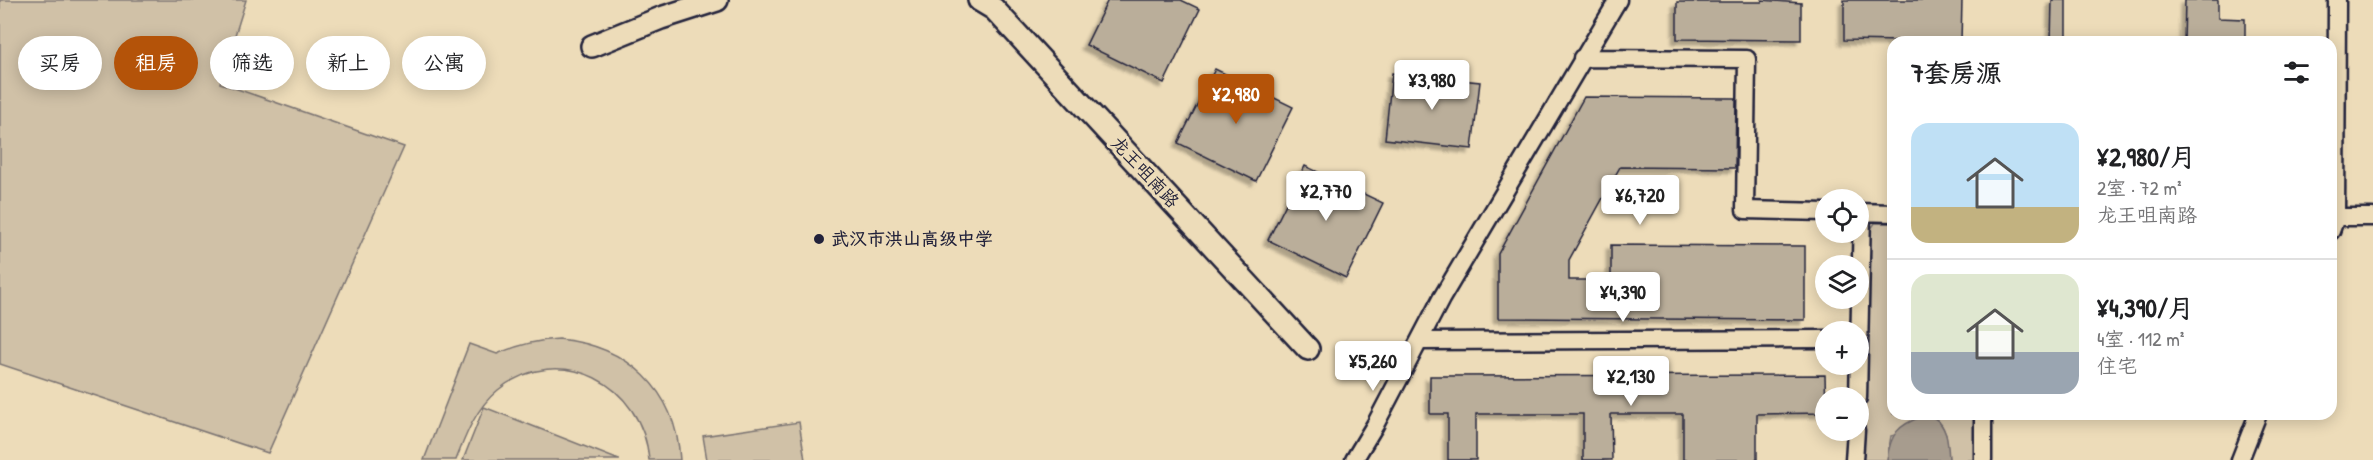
<!DOCTYPE html>
<html lang="zh">
<head>
<meta charset="utf-8">
<style>
  body { margin:0; font-family:"Patrick Hand","LXGW WenKai TC",sans-serif; background:#f6f6f6; color:#202124; height:100vh; display:flex; flex-direction:column; font-size:22px; white-space:nowrap }
  * { box-sizing:border-box; margin:0 }
  p { font-size:20px; color:#757577 }
  .icon { flex:none; width:33px; height:33px; fill:none; stroke:currentColor; stroke-width:2; stroke-linecap:round; stroke-linejoin:round }
  .map { position:relative; flex:1; overflow:hidden }
  .panel { position:absolute; left:1887px; top:36px; width:450px; height:384px; display:flex; flex-direction:column; background:#fff; border-radius:18px; box-shadow:0 3px 15px #0003 }
  .panel>* { flex:none }
  .banner { position:absolute; left:18px; top:36px; width:570px; height:54px; display:flex; gap:12px }
  .controls { position:absolute; left:1815px; top:189px; display:grid; gap:12px }
  .controls a { display:grid; place-items:center; width:54px; height:54px; border-radius:50%; background:#fff; box-shadow:0 3px 15px #0003; font-size:30px }
  .price { position:absolute; translate:-50% -51px; padding:0 14px; border-radius:6px; background:#fff; color:#222; font-size:20px; line-height:39px; filter:drop-shadow(0 2px 3px #0008) }
  .price::after { content:''; position:absolute; left:50%; top:36px; width:18px; height:14px; margin-left:-9px; background:inherit; clip-path:polygon(0 0,100% 0,50% 100%) }
  .price.selected { background:#b45309; color:#fff }
  ul { padding:0; list-style:none }
  li { display:flex; align-items:center; gap:18px; height:150px; padding:0 24px }
  li+li { border-top:2px solid #e0e0e0 }
  li span { display:grid; place-items:center; flex:none; width:168px; height:120px; border-radius:18px; color:#555 }
  li>.icon { margin-inline-start:auto }
  span .icon { width:72px; height:72px; fill:#fffc; stroke-width:1 }
  li b { font-size:26px }
  h2 { display:flex; justify-content:space-between; align-items:center; height:72px; padding:0 24px; font-size:26px }
  .tag { padding:0 21px; border-radius:27px; background:#fff; box-shadow:0 3px 15px #0003; font-size:21px; line-height:54px }
  .tag.selected { background:#b45309; color:#fff }
  .map>svg:first-child { display:block }
  .green { fill:#d0c1a7; stroke:#797271; stroke-width:1.5 }
  .water { fill:#a79c8e; stroke:#726b6d; stroke-width:1.5 }
  .building { fill:#baae9a; stroke:#22223b; stroke-width:1.5; filter:url(#shadow) }
  .lines { fill:none; stroke-linecap:round; stroke-linejoin:round }
  .minor-casing { stroke:#22223b; stroke-width:21 }
  .tertiary-casing { stroke:#22223b; stroke-width:26 }
  .minor { stroke:#eddcb9; stroke-width:16 }
  .tertiary { stroke:#eddcb9; stroke-width:21 }
  .poi-dot { fill:#22223b; stroke:#eddcb9; stroke-width:2 }
  .labels { text-anchor:middle; stroke-width:6; stroke-linejoin:round; paint-order:stroke }
  .street-label { font-size:18px; fill:#22223b; stroke:#eddcb9 }
  .poi-label { font-size:18px; font-weight:bold; fill:#22223b; stroke:#eddcb9; text-anchor:start }
</style>
</head>
<body>
<div class="map">
<svg width="2373" height="460" viewBox="0 0 2373 460">
  <defs>
    <filter id="shadow"><feDropShadow dx="-4.5" dy="4.5" stdDeviation="1.5" flood-color="#0004"/></filter>
  </defs>
  <rect width="100%" height="100%" fill="#eddcb9"/>
  <filter id="ink" filterUnits="userSpaceOnUse"><feTurbulence type="fractalNoise" baseFrequency=".0167" numOctaves="2"/><feDisplacementMap in="SourceGraphic" scale="12" xChannelSelector="R" yChannelSelector="G"/><feConvolveMatrix kernelMatrix="1 2 1 2 8 2 1 2 1" color-interpolation-filters="sRGB"/></filter>
  <g filter="url(#ink)">
    <path class="green" d="M 0,0 L 246,0 L 220,83 L 404,147 L 268,453 L 0,364 Z
      M 1875,223 L 1893,223 L 1893,414 L 1974,414 L 1974,460 L 1949,460 L 1946,435 L 1942,426 L 1891,436 L 1887,460 L 1862,460 L 1868,233 Z
      M 559,339 C 628,346 676,389 680,460 L 649,460 C 643,384 560,340 498,390 C 476,408 466,434 456,460 L 424,460 L 469,344 L 497,354 C 518,345 536,340 559,339 Z
      M 484,407 L 619,460 L 620,460 L 463,460 Z
      M 799,422 L 805,460 L 707,460 L 703,436 Z"/>
    <path class="water" d="M 1923,416 L 1933,417 C 1948,426 1948,444 1949,460 L 1887,460 C 1890,434 1898,425 1923,416 Z"/>
    <path class="building" d="M 1108,0 L 1181,0 L 1200,9 L 1164,83 L 1086,45 Z
      M 1762,0 L 1801,3 L 1801,40 L 1677,39 L 1677,2 L 1762,2 Z
      M 1844,0 L 1962,0 L 1961,42 L 1844,40 Z
      M 2052,0 L 2066,0 L 2066,42 L 2051,42 Z
      M 2185,0 L 2218,0 L 2218,18 L 2245,19 L 2245,42 L 2184,42 Z
      M 1215,69 L 1293,107 L 1256,181 L 1178,143 Z
      M 1392,73 L 1480,82 L 1472,149 L 1385,139 Z
      M 1584,97 L 1736,98 L 1735,168 L 1620,167 L 1569,260 L 1569,280 L 1611,280 L 1611,245 L 1805,246 L 1805,320 L 1498,318 L 1498,254 Z
      M 1305,166 L 1383,203 L 1346,278 L 1268,240 Z
      M 1825,375 L 1826,413 L 1757,414 L 1757,460 L 1683,460 L 1683,414 L 1611,414 L 1612,460 L 1583,460 L 1583,414 L 1476,414 L 1476,460 L 1448,460 L 1448,414 L 1430,414 L 1430,376 Z"/>
    <g class="lines">
      <g class="minor-casing">
        <path id="minor" d="M 1582,58 L 1747,59 L 1745,210 L 1826,212
          M 1858,212 L 1893,213
          M 2331,217 L 2373,217
          M 2331,231 L 2336,217 L 2337,0
          M 1420,341 L 1826,339
          M 1858,398 L 1862,212
          M 1354,460 L 1375,425 L 1441,299 L 1618,0
          M 1854,460 L 1856,430
          M 1983,460 L 1983,414
          M 2240,460 L 2258,414"/>
      </g>
      <g class="tertiary-casing">
        <path id="tertiary" d="M 979,0 L 994,9 L 1308,349
          M 592,46 L 661,18 L 717,0"/>
      </g>
      <use href="#minor" class="minor"/>
      <use href="#tertiary" class="tertiary"/>
    </g>
  </g>
  <circle class="poi-dot" cx="819" cy="239" r="6"/>
  <g class="labels">
    <g class="street-label">
      <text transform="translate(1145 172) rotate(47)" y="6">龙王咀南路</text>
    </g>
    <g class="poi-label">
      <text x="831" y="245">武汉市洪山高级中学</text>
    </g>
  </g>
</svg>
<div class="controls">
<a><svg class="icon" aria-label="locate" viewBox="0 0 24 24"><circle cx="12" cy="12" r="6"/><path d="M12 2v4M12 18v4M2 12h4M18 12h4"/></svg></a>
<a><svg class="icon" aria-label="layers" viewBox="0 0 24 24"><path d="M12 4l9 5-9 5-9-5zM3 14l9 5 9-5"/></svg></a>
<a>+</a>
<a>−</a>
</div>
<b class="price" style="left:1432px;top:111px">¥3,980</b>
<b class="price selected" style="left:1236px;top:125px">¥2,980</b>
<b class="price" style="left:1326px;top:222px">¥2,770</b>
<b class="price" style="left:1640px;top:226px">¥6,720</b>
<b class="price" style="left:1623px;top:323px">¥4,390</b>
<b class="price" style="left:1373px;top:392px">¥5,260</b>
<b class="price" style="left:1631px;top:407px">¥2,130</b>
<div class="banner">
<a class="tag">买房</a>
<a class="tag selected">租房</a>
<a class="tag">筛选</a>
<a class="tag">新上</a>
<a class="tag">公寓</a>
</div>
<section class="panel">
<h2>7套房源<svg class="icon" aria-label="filters" viewBox="0 0 24 24"><path d="M4 7h16M4 17h16"/><circle cx="9" cy="7" r="2"/><circle cx="15" cy="17" r="2"/></svg></h2>
<ul>
<li><span style="background:linear-gradient(#bfe0f5 70%,#c2b280 0)"><svg class="icon" aria-label="home" viewBox="0 0 24 24"><path d="M3 11l9-7 9 7M6 9v11h12V9"/></svg></span><div><b>¥2,980/月</b><p>2室 · 72 m²</p><p>龙王咀南路</p></div></li>
<li><span style="background:linear-gradient(#dfe7d0 65%,#9aa5b1 0)"><svg class="icon" aria-label="home" viewBox="0 0 24 24"><path d="M3 11l9-7 9 7M6 9v11h12V9"/></svg></span><div><b>¥4,390/月</b><p>4室 · 112 m²</p><p>住宅</p></div></li>
</ul>
</section>
</div>
</body>
</html>
